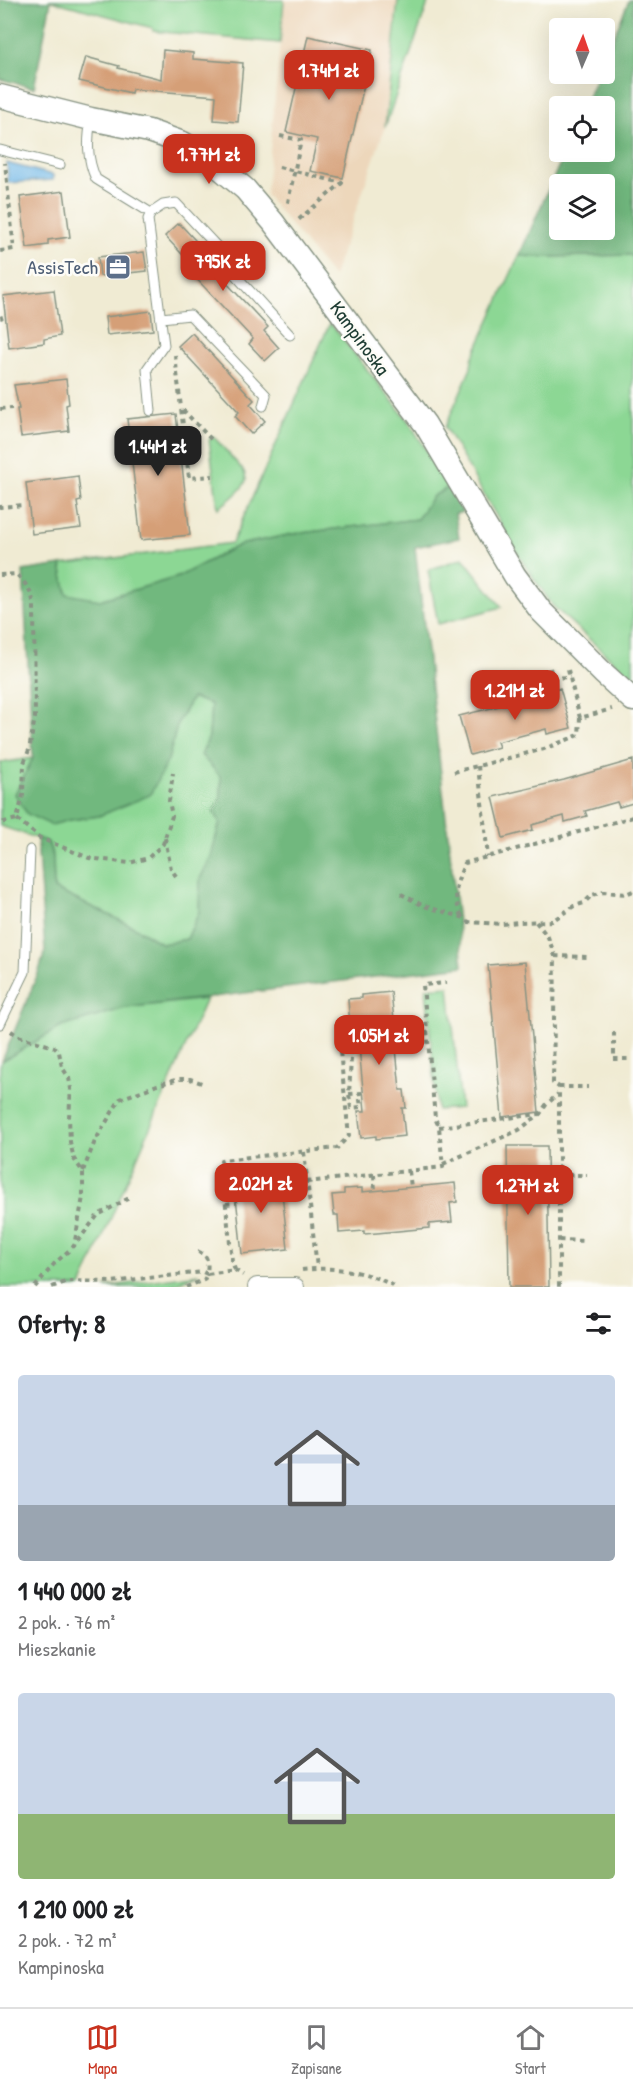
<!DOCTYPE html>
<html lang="pl">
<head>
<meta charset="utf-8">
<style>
  body { margin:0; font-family:"Patrick Hand",sans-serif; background:#f2f2f2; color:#202124; height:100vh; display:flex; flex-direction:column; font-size:22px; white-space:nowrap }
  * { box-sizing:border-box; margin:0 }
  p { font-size:20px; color:#757577 }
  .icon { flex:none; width:33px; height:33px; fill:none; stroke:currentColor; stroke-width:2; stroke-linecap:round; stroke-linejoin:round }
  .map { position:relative; height:1287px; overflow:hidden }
  .sheet { display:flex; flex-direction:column; background:#fff; flex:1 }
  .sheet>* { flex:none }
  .needle { width:39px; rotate:2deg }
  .controls { position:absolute; left:549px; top:18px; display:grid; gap:12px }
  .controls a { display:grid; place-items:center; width:66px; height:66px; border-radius:6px; background:#fff; box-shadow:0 6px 24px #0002; font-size:30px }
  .price { position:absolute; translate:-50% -51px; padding:0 14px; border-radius:12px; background:#c8321e; color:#fff; font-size:20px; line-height:39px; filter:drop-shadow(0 2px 3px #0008) }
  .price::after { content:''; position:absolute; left:50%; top:36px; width:18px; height:14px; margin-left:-9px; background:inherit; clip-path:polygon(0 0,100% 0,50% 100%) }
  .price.on { background:#222; color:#fff }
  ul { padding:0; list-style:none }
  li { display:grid; align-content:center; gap:12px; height:318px; padding:0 18px }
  li span { display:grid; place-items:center; height:186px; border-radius:6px; color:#555 }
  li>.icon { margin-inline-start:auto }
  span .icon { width:108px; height:108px; fill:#fffc; stroke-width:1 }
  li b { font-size:26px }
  h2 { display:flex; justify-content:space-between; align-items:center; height:72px; padding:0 18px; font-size:26px }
  .dock { display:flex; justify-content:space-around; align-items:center; height:84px; border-top:2px solid #e0e0e0; background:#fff; font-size:16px; color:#757577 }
  .dock a { display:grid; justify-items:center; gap:3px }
  .dock .on { color:#c8321e }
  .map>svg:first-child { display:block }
  .built { fill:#edd7bb }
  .green { fill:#8cd794; stroke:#568a64; stroke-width:1.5 }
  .forest { fill:#71b87e; stroke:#487a59; stroke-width:1.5; fill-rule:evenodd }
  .water { fill:#71b8e8; stroke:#487a8e; stroke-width:1.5 }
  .building { fill:#d59f77 }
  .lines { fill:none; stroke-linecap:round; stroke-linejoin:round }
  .service-casing { stroke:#889484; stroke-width:11 }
  .minor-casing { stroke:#889484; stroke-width:20 }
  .tertiary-casing { stroke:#889484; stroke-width:25 }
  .path { stroke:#889484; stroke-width:4; stroke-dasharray:4.5 4.5; stroke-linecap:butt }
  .service { stroke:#fff; stroke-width:9 }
  .minor { stroke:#fff; stroke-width:18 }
  .tertiary { stroke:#fff; stroke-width:22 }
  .labels { text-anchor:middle; stroke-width:5; stroke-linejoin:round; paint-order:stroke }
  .service-label { font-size:20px; fill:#4e5e75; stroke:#fdfcf7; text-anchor:end }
  .street-label { font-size:20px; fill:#1f3d34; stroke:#fdfcf7 }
</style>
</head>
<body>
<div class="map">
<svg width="633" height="1287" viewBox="0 0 633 1287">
  <rect width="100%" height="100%" fill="#fdfcf7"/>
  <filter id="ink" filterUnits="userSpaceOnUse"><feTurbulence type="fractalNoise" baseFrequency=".0167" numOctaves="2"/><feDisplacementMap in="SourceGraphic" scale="12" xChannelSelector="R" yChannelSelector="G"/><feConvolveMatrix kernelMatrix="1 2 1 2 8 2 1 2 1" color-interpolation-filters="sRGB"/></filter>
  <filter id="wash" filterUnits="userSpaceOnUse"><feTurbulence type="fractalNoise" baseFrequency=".008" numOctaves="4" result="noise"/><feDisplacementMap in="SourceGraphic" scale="24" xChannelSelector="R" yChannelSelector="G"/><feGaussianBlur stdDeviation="1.35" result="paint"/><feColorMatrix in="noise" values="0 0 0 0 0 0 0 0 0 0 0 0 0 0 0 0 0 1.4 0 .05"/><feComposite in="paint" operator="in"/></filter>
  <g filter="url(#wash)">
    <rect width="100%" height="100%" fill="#f0ebd3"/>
    <path class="built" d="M 284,0 L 398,0 L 385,127 L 333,277 L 266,195 Z"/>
    <path class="green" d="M 49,0 L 284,0 L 280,43 L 153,31 L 153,28 Z
      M 398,0 L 429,0 L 385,127 Z
      M 631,255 L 633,257 L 633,679 L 553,606 L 524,564 L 445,427 L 471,368 L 472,359 L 519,256 L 545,257 Z
      M 330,323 L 409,422 L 449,487 L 433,496 L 418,519 L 293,534 L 239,545 L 178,577 L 100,600 L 67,595 L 61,565 L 232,543 Z
      M 214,437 L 243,470 C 245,473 246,476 246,480 C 245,488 225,504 218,508 L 209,440 Z
      M 463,558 L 502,607 L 438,624 L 428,570 Z
      M 192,698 L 211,704 L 209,737 L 202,755 L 221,777 L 221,797 L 214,812 L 220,821 L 211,857 L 200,879 L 199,912 L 187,939 L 162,944 L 136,928 L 54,889 L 53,857 L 48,842 L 0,826 L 0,763 L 33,758 L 15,794 L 51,825 L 70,820 L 99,816 L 168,760 L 178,722 Z
      M 449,986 L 461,1108 L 437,1110 L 426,988 Z
      M 206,999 L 81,1287 L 0,1287 L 0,1066 L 2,1061 L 61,1027 L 125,1008 Z
      M 199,1274 L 168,1287 L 104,1287 Z"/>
    <path class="forest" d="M 0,0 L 51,1 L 34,88 L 0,79 Z
      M 629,0 L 633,0 L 633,257 L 630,255 L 545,257 L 519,256 L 565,152 L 604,152 L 604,106 L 584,106 L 598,74 L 604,74 L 605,58 ZM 604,184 L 604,230 L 560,230 L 560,184 Z
      M 449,487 L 463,512 L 455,514 L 459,538 L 415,547 L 463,966 L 125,1008 L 61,1027 L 2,1061 L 39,971 L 45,951 L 37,838 L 48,842 L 53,857 L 54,889 L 136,928 L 162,944 L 187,939 L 199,912 L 200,879 L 211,857 L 220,822 L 214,812 L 221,797 L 221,777 L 201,755 L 209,737 L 211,704 L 192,698 L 178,722 L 168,760 L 150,795 L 99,816 L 70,820 L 51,825 L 27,814 L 15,794 L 33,758 L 23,571 L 61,565 L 67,594 L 100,600 L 178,577 L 239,545 L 293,534 L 417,519 L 433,496 Z"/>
    <path class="water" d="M 7,163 L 53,175 L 53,180 L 8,183 Z"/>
    <g id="blocks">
      <path class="building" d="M 308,36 L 372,50 L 343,178 L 310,171 L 317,139 L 286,132 Z
        M 163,50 L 193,53 L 193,59 L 243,63 L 238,122 L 214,120 L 216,96 L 132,89 L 131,93 L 79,81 L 86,57 L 119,66 L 118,68 L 161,79 Z
        M 64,191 L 70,237 L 48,240 L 48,245 L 27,248 L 20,197 Z
        M 179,223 L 211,257 L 207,262 L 268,327 L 264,331 L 279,348 L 265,361 L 249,344 L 253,339 L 192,274 L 196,269 L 165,236 Z
        M 144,252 L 147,271 L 100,276 L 98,257 Z
        M 54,290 L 60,336 L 44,339 L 44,343 L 9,348 L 3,296 Z
        M 151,311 L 153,330 L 107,335 L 105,317 Z
        M 192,333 L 254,400 L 250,404 L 265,421 L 251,434 L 235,416 L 239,412 L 178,346 Z
        M 66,379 L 69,404 L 66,405 L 69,431 L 21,437 L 17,409 L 19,409 L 14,385 Z
        M 176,414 L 190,535 L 141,540 L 127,419 Z
        M 78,476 L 81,501 L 77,502 L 81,528 L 32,534 L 26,483 Z
        M 560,688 L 571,728 L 547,734 L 546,729 L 497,742 L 499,747 L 470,755 L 459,716 L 536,697 Z
        M 633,760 L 633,803 L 619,807 L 617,802 L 585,811 L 587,816 L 565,822 L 564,816 L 532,825 L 533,830 L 503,838 L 493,797 L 564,780 Z
        M 525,962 L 539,1112 L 502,1117 L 488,965 Z
        M 391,992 L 394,1020 L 397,1020 L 399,1038 L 395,1038 L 400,1090 L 404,1090 L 406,1108 L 402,1108 L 405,1136 L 376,1139 L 376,1136 L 361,1138 L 358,1111 L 365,1111 L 357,1025 L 350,1026 L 348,999 L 362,998 L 362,995 Z
        M 507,1146 L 547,1146 L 549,1287 L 509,1287 Z
        M 280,1174 L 288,1249 L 242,1254 L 234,1178 Z
        M 455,1183 L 457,1202 L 450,1203 L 452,1222 L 429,1224 L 429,1228 L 377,1233 L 364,1234 L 364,1231 L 339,1233 L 338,1215 L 334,1215 L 332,1195 L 344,1194 L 344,1189 L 362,1188 L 362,1192 Z"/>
    </g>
  </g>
  <g filter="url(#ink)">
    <use href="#blocks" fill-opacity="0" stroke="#889484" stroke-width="1.5"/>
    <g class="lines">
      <g class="service-casing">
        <path id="service" d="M 91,120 C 87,141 87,159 96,179 L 151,213 L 148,219 L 164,345 L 147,369 L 151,411
          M 0,150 L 60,165
          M 151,213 L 163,205 L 176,203 L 224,254 L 229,268 L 290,335
          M 161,318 L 190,315 L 266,395 L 263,406
          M 0,1024 L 25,972 L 30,850"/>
      </g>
      <g class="minor-casing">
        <path id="minor" d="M 257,1287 L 295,1287"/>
      </g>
      <g class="tertiary-casing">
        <path id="tertiary" d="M 0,96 L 91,119 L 149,131 L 183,143 L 207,157 L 245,189 L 273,222 L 425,424 L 515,576 L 541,611 L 603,673 L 633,700"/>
      </g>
      <path class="path" d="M 280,136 L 301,140 L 287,207
        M 279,167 L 342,183 L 297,221
        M 0,251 L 14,249 L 5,163
        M 0,318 L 3,317
        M 175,355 L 181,408
        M 0,409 L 12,408
        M 211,439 L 181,408 L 189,478 L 213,476
        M 0,505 L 0,507 L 24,505
        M 0,575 L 16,574 C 26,583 31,591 34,604 L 35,718 L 29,750 L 24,763 L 23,795 L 17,819 L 0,823
        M 550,668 L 553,678 L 570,677
        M 568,670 L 580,718 L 612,709
        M 478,766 L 488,857
        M 454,772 L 544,749 L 579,735 L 580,718
        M 17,819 L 40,838 L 89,858 L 129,863 L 148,858 L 163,844 L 172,816 L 169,801 L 173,773
        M 165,838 L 171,869 L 176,876
        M 401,894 L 424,906 L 462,917 L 469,922 L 502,924 L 519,922 L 552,921 L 574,906 L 584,903 L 592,895 L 604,892 L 626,894 L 633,891
        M 462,916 C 452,898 456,881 465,863 L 633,817
        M 536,922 L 548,937 L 555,956 L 553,1083 L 559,1087 L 559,1287
        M 555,956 L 588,957
        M 11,1031 L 18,1036 L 54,1047 L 59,1052 L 62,1067 L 69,1078 L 71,1089 L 69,1117 L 70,1142 L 74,1159 L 83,1172 L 83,1197 L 74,1246
        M 614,1032 L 614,1059 L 633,1059
        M 352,1041 L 349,1094 L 351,1108 L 361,1107 L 359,1093
        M 559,1087 L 588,1087
        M 349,1094 L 363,1093
        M 439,1127 L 539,1114
        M 304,1152 L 317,1268
        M 443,1164 L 519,1130 L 540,1114 L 546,1105 L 558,1094
        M 83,1171 L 95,1141 L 120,1099 L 157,1085 L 179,1079 L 190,1079 L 202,1083
        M 409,1171 L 411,1187
        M 374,1175 L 375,1191
        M 559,1175 L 587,1175
        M 307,1182 L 443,1167 L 439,1127 L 435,1118 L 423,985 L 446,983
        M 226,1204 L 237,1203
        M 559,1240 L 586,1241
        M 235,1270 L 232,1261 L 221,1160 L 337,1148 L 349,1136 L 339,1042 L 358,1040
        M 302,1270 C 336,1266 366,1271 396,1287
        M 35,1287 L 54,1264 L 74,1246 L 98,1215 L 131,1197
        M 52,1287 L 68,1281 L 112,1282 L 203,1272 L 207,1274 C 208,1264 209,1254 198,1252
        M 186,1287 L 204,1280 L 207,1274 L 235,1270 L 243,1275"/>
      <use href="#service" class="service"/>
      <use href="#minor" class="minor"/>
      <use href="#tertiary" class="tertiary"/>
    </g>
  </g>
  <defs>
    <g id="office-square" transform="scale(1.35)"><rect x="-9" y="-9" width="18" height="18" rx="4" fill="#5c6f8a" stroke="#fdfcf7"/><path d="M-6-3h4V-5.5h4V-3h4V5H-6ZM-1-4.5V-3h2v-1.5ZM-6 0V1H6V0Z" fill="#fff"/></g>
  </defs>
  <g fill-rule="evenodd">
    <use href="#office-square" x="118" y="267"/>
  </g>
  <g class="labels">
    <g class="service-label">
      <text x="98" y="274">AssisTech</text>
    </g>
    <g class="street-label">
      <text transform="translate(360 338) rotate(54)" y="7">Kampinoska</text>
    </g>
  </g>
</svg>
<div class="controls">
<a><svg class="needle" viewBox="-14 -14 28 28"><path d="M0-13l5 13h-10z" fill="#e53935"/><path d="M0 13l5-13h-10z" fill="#757577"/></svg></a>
<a><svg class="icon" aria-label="locate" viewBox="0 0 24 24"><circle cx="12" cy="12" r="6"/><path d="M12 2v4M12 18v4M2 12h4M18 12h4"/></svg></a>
<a><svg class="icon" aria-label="layers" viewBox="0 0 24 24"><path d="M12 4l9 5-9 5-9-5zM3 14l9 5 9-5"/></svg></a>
</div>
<b class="price" style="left:329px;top:101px">1.74M zł</b>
<b class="price" style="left:209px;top:185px">1.77M zł</b>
<b class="price" style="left:223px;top:292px">795K zł</b>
<b class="price on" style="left:158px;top:477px">1.44M zł</b>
<b class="price" style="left:515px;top:721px">1.21M zł</b>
<b class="price" style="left:379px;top:1066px">1.05M zł</b>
<b class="price" style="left:261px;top:1214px">2.02M zł</b>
<b class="price" style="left:528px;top:1216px">1.27M zł</b>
</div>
<section class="sheet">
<h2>Oferty: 8<svg class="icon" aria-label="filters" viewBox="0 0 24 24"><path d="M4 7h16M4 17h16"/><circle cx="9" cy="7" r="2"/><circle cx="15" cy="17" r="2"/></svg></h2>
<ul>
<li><span style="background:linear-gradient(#c9d6e8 70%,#9aa5b1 0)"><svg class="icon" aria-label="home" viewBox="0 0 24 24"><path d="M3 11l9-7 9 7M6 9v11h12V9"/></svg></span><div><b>1 440 000 zł</b><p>2 pok. · 76 m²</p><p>Mieszkanie</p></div></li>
<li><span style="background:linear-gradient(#c9d6e8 65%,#8fb573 0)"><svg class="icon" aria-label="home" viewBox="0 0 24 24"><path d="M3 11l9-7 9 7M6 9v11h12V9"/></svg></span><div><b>1 210 000 zł</b><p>2 pok. · 72 m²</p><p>Kampinoska</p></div></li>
</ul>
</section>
<nav class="dock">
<a class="on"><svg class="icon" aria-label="map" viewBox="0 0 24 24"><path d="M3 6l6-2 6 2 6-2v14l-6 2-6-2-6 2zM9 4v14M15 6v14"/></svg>Mapa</a>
<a><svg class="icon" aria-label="saved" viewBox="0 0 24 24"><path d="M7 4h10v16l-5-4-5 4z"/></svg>Zapisane</a>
<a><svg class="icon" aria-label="home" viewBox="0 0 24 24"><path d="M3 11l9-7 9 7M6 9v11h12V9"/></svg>Start</a>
</nav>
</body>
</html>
